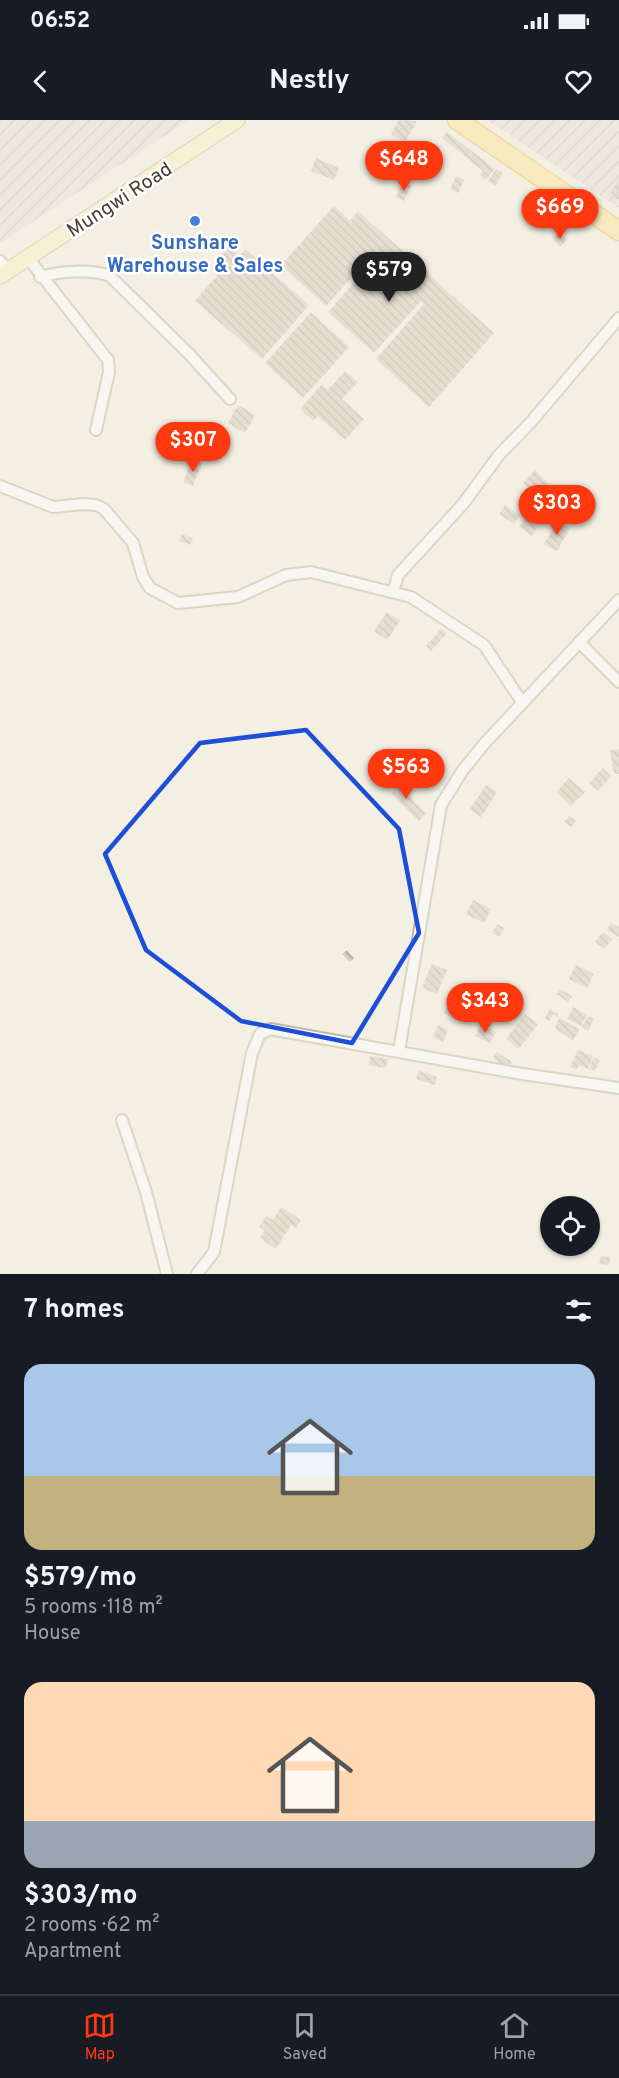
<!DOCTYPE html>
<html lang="en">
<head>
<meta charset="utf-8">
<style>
  body { margin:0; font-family:Overpass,sans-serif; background:#242831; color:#f1f3f6; height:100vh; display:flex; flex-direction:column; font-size:22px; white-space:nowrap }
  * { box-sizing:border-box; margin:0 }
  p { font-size:20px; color:#9ea1a6 }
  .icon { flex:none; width:33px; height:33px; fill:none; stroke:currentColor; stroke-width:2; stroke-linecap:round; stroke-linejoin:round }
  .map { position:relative; height:1154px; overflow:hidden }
  .side { display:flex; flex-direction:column; background:#171b24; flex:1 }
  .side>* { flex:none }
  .tools { position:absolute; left:540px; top:1076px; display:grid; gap:12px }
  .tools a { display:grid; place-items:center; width:60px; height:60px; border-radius:50%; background:#171b24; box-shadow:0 2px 4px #0004; font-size:30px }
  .price { position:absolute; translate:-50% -51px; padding:0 14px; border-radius:21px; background:#ff380e; color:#fff; font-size:20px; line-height:39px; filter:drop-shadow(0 2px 3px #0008) }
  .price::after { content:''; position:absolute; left:50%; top:36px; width:18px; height:14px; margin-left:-9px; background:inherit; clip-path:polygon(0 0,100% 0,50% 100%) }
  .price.selected { background:#222; color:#fff }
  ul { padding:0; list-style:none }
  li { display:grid; align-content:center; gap:12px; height:318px; padding:0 24px }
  li span { display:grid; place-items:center; height:186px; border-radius:18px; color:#555 }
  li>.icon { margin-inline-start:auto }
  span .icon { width:108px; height:108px; fill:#fffc; stroke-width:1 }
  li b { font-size:26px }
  h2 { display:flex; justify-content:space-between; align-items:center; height:72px; padding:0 24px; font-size:26px }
  .status { display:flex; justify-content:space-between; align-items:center; height:42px; padding:0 30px; background:#171b24; direction:ltr }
  .status svg { height:16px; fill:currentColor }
  header { display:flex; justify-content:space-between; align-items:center; height:78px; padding:0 24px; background:#171b24; font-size:27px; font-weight:700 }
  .tab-bar { display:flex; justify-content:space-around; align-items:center; height:84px; border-top:2px solid #363941; background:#171b24; font-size:16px; color:#9ea1a6 }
  .tab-bar a { display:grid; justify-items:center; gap:3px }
  .tab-bar .selected { color:#ff380e }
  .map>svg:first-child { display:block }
  .industrial { fill:url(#industrial-furrows) }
  .building { fill:url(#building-back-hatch) }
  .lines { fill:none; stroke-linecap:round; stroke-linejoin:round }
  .street-casing { stroke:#bfb7a6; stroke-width:14 }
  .secondary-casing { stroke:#d5c590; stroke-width:18 }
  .primary-casing { stroke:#eac25a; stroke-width:21 }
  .street { stroke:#fff; stroke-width:10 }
  .secondary { stroke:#fff2c1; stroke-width:15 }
  .primary { stroke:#ffe290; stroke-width:18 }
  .marked { fill:none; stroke:#1d4ed8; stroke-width:4.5; stroke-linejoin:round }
  .shop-dot { fill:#3f7fe0; stroke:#fff; stroke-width:2 }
  .labels { text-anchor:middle; stroke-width:5; stroke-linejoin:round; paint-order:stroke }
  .street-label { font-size:20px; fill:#453f33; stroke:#fff }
  .shop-label { font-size:20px; font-weight:bold; fill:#366cbe; stroke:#fff }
</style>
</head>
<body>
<div class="status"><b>06:52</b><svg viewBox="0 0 49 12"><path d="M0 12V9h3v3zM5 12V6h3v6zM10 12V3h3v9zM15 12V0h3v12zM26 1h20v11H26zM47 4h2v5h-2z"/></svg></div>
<header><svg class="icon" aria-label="back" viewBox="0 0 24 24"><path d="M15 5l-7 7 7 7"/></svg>Nestly<svg class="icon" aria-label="heart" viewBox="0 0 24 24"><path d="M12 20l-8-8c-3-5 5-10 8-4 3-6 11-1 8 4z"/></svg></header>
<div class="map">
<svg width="619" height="1154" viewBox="0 0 619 1154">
  <defs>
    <pattern id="industrial-furrows" width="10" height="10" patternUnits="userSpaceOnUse" patternTransform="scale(1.5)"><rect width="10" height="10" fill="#e5e0d9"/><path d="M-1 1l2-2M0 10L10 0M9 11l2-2" fill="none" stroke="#c6c1bb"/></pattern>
    <pattern id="building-back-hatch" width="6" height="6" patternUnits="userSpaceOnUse" patternTransform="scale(1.5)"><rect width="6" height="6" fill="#d8cdbb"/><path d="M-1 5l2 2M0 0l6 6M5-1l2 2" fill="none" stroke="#b1a899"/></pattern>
  </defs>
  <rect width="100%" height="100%" fill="#f3efe3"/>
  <path class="industrial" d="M 0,0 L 189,0 L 0,123 Z
    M 487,0 L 619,0 L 619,88 Z"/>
  <path class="building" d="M 399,0 L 417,1 L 405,22 L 391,14 Z
    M 447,12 L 495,49 L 486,60 L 480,55 L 483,51 L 442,18 Z
    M 426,21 L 440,27 L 433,42 L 438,44 L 432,58 L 413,50 Z
    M 390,26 L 402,32 L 390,56 L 382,52 L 385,45 L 381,43 Z
    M 316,38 L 339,48 L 334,60 L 311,51 Z
    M 496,49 L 503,53 L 495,66 L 488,61 Z
    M 456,56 L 464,60 L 458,73 L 450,70 Z
    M 619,60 L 619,80 L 610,74 Z
    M 403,62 L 411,66 L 404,81 L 396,77 Z
    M 334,86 L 350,101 L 358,91 L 494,213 L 429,287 L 376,239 L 424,184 L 421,181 L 374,233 L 328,192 L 380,133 L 376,130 L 326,186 L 281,145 Z
    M 559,112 L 567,120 L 560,127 L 553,119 Z
    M 229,127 L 239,136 L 245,129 L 309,185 L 262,239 L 195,181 L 219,153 L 212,147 Z
    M 311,192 L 349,227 L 303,278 L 265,243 Z
    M 345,251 L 358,262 L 342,279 L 364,299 L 345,320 L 318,296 L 313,301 L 300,289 L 322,264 L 328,270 Z
    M 238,285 L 255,295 L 245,313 L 228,303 Z
    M 193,339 L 202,343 L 193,366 L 183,362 Z
    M 535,350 L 550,365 L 539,377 L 523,363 Z
    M 505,385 L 520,395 L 514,404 L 499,394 Z
    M 525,398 L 538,407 L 532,416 L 519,407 Z
    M 558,401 L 570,408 L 557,431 L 544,424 Z
    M 182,414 L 193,418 L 190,425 L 179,421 Z
    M 387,492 L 400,501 L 387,520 L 374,511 Z
    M 441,509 L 447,513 L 431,531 L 426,526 Z
    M 619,629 L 619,654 L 614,654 L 610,630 Z
    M 603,648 L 611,656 L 598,671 L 589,663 Z
    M 396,658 L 408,671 L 406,673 L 426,693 L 419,701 L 391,674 L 394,670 L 389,665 Z
    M 569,658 L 585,672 L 571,686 L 556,672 Z
    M 486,665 L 497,672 L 481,697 L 470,689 Z
    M 569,696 L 576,701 L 571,707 L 564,702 Z
    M 473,780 L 491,789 L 484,803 L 466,794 Z
    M 611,803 L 619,807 L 619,817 L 607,810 Z
    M 497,804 L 504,808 L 499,817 L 492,813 Z
    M 603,812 L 612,819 L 605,829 L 595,822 Z
    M 347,830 L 354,838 L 350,842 L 342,834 Z
    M 432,844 L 447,850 L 437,874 L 422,868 Z
    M 576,845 L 594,854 L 587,868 L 569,859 Z
    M 474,863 L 489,871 L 481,886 L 466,878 Z
    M 560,869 L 572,876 L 568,882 L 557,874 Z
    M 453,875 L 465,880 L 462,889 L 449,884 Z
    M 506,878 L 518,886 L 512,896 L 499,888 Z
    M 448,886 L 460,893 L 456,900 L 444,893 Z
    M 573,887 L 587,895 L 581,906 L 567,899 Z
    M 550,889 L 559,894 L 557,897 L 553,894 L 549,901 L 545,898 Z
    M 525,894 L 538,904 L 519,929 L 506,919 Z
    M 588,896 L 594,899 L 588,911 L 582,907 Z
    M 559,898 L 579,909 L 573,921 L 555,908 Z
    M 481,904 L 496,912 L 490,923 L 475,916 Z
    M 438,905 L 448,910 L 443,922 L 433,917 Z
    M 578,930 L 593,936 L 588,949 L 579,945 L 577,950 L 570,947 Z
    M 497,932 L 512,942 L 508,948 L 493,938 Z
    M 370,936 L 388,939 L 386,948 L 369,945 Z
    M 594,937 L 600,940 L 595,951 L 589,949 Z
    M 419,951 L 437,957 L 435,965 L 416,959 Z
    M 281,1087 L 301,1100 L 296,1108 L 291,1105 L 276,1129 L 260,1118 L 265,1110 L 259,1107 L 266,1096 L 273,1100 Z
    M 601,1136 L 610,1137 L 609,1145 L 599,1144 Z"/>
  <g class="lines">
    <g class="street-casing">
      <path id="street" d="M 28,138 L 108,240 L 109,252 L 96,310
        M 0,141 L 8,151
        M 40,157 C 59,151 92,149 110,156 L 190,235 L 230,279
        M 0,366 L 53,387 L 84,384 L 96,385 L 104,389 L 133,423 L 143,457 L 150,468 L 178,483 L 238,477 L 286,455 L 311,452 L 411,477 L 484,525 L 522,582
        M 393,472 L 398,455 L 463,384 L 499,335 L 531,302 L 619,198
        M 579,522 L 619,562
        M 399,931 L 441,685 L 463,650 L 484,624 L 619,480
        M 122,1000 L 146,1072 L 167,1154
        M 197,1154 L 214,1132 L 252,933 L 260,914 L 270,909 L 516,953 L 619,968"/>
    </g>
    <g class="secondary-casing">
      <path id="secondary" d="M 0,156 L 237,0"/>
    </g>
    <g class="primary-casing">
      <path id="primary" d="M 457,0 L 619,111"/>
    </g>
    <use href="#street" class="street"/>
    <use href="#secondary" class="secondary"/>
    <use href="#primary" class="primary"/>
  </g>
  <path d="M0 0H619V1154H0ZM 306,610 L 399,709 L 419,813 L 352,923 L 241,901 L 146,830 L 105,734 L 200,623 Z" fill="#f3efe3" fill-opacity=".55" fill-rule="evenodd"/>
  <path class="marked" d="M 306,610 L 399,709 L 419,813 L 352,923 L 241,901 L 146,830 L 105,734 L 200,623 Z"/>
  <circle class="shop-dot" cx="195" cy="101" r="6"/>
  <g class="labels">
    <g class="street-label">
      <text transform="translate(119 79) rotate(-33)" y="7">Mungwi Road</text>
    </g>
    <g class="shop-label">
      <text x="195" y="129">Sunshare<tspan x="195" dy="23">Warehouse &amp; Sales</tspan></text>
    </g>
  </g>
</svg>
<div class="tools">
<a><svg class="icon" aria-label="locate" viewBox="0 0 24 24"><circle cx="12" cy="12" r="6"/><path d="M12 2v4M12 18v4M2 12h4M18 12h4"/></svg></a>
</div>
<b class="price" style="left:404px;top:72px">$648</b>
<b class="price" style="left:560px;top:120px">$669</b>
<b class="price selected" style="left:389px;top:183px">$579</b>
<b class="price" style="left:193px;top:353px">$307</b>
<b class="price" style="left:557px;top:416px">$303</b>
<b class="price" style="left:406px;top:680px">$563</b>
<b class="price" style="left:485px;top:914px">$343</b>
</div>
<section class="side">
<h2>7 homes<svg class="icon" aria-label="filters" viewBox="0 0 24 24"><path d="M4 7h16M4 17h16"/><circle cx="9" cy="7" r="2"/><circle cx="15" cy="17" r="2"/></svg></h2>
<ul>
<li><span style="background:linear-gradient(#a9c7e8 60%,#c2b280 0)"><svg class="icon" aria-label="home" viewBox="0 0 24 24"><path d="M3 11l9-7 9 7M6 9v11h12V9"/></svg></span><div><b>$579/mo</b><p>5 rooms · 118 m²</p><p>House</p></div></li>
<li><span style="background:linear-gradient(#ffd9b3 75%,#9aa5b1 0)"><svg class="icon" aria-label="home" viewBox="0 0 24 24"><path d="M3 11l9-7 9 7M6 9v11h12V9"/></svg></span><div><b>$303/mo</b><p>2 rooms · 62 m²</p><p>Apartment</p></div></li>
</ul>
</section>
<nav class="tab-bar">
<a class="selected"><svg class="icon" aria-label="map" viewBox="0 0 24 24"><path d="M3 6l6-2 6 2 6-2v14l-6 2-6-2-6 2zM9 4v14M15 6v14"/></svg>Map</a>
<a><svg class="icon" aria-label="saved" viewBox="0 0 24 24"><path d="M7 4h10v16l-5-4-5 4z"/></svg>Saved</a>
<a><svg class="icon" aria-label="home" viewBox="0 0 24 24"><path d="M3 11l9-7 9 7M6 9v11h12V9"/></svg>Home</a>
</nav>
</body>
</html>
